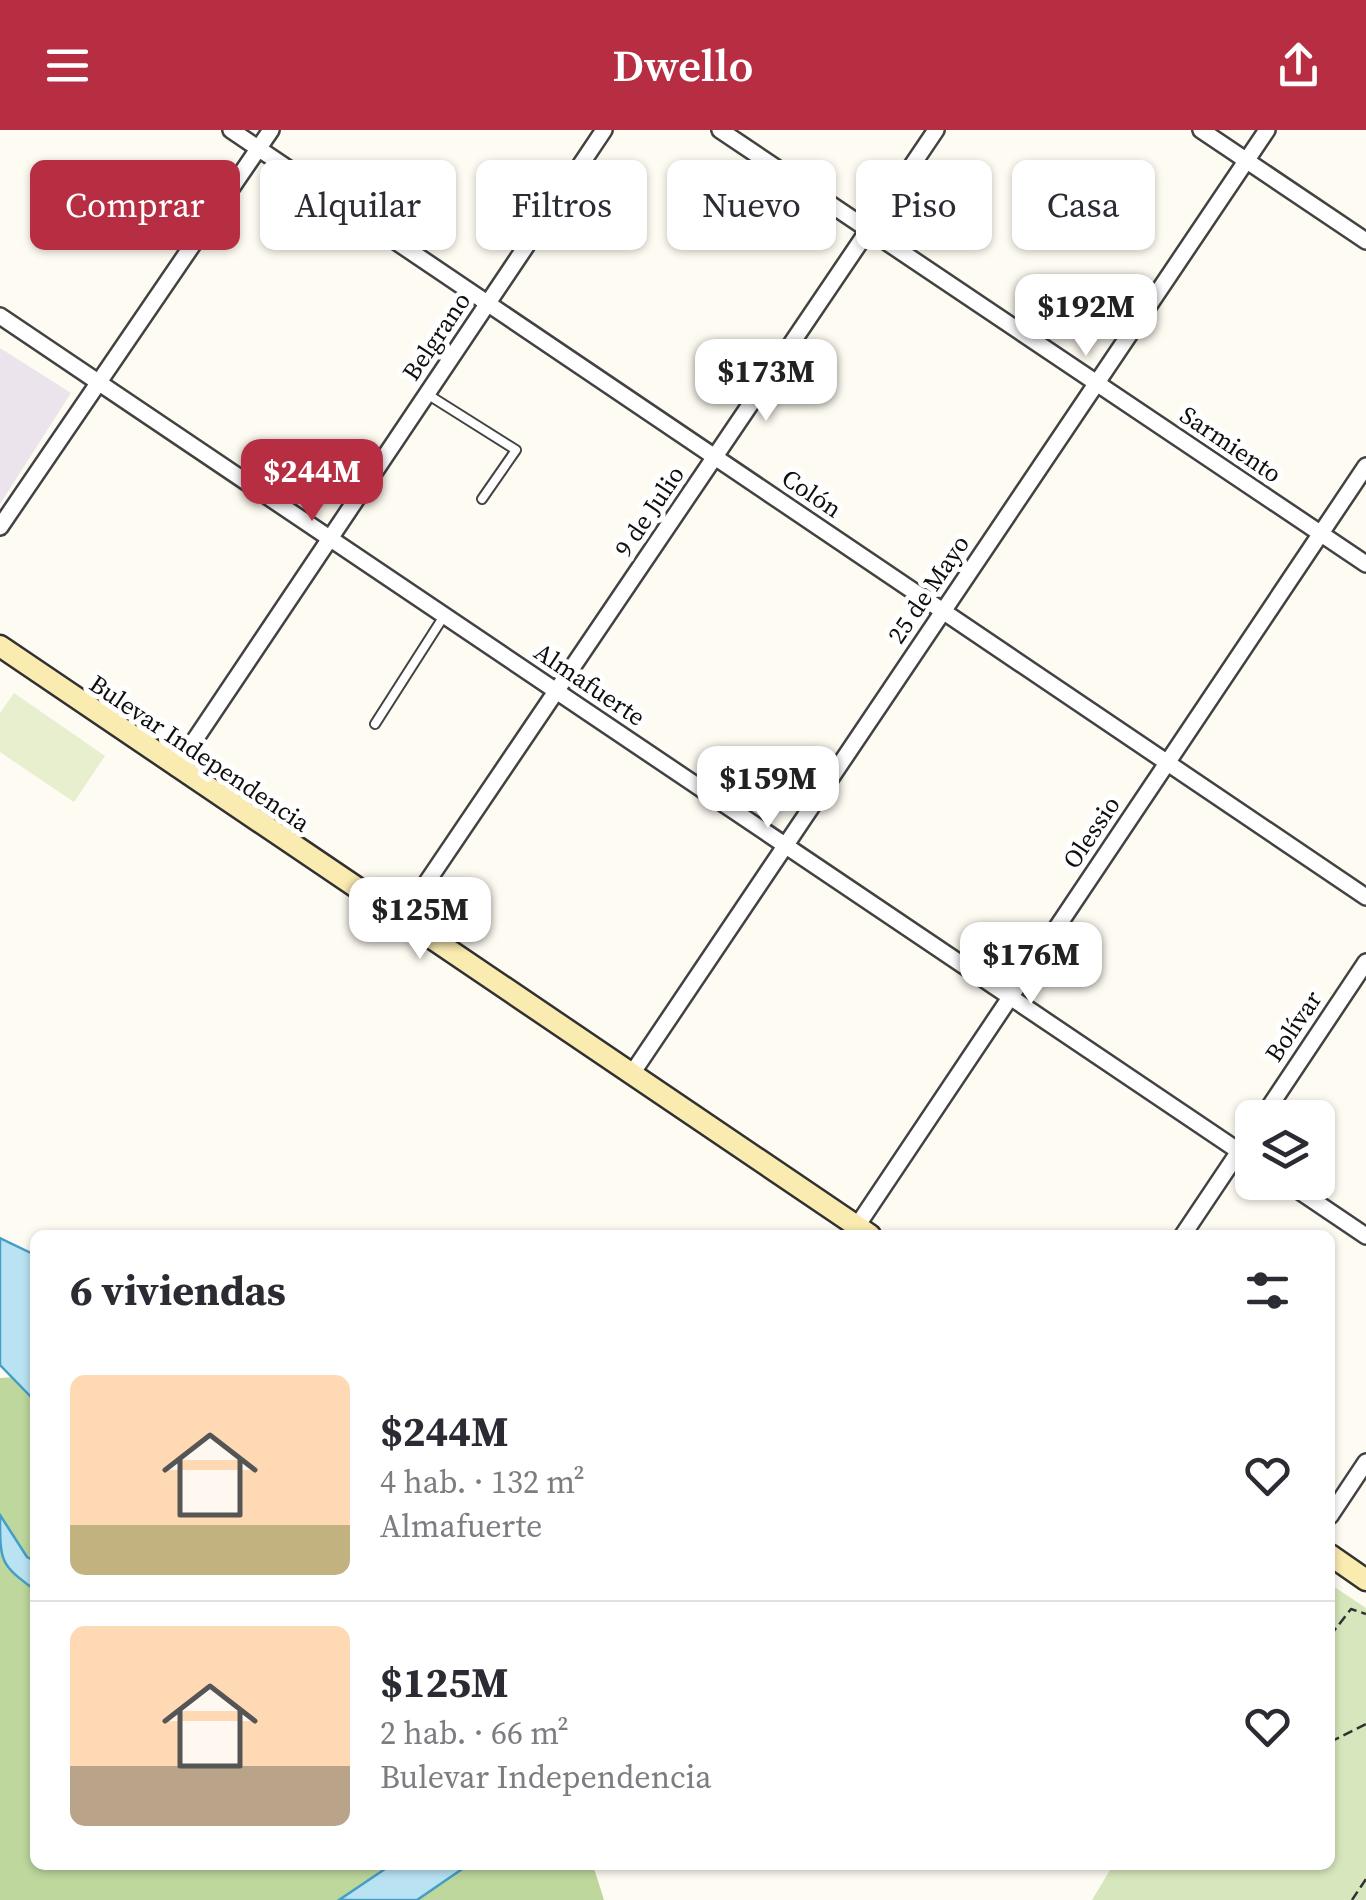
<!DOCTYPE html>
<html lang="es">
<head>
<meta charset="utf-8">
<style>
  body { margin:0; font-family:"Source Serif 4",serif; background:#f7f7f7; color:#2b2b33; height:100vh; display:flex; flex-direction:column; font-size:38px; white-space:nowrap }
  * { box-sizing:border-box; margin:0 }
  p { font-size:32px; color:#7c7c81 }
  .icon { flex:none; width:55px; height:55px; fill:none; stroke:currentColor; stroke-width:2; stroke-linecap:round; stroke-linejoin:round }
  .map { position:relative; flex:1; overflow:hidden }
  .panel { position:absolute; left:30px; top:1100px; width:1305px; height:640px; display:flex; flex-direction:column; background:#fff; border-radius:15px; box-shadow:0 2px 8px #0004 }
  .panel>* { flex:none }
  .guide { position:absolute; left:30px; top:30px; width:1308px; height:90px; display:flex; gap:20px }
  .controls { position:absolute; left:1235px; top:970px; display:grid; gap:20px }
  .controls a { display:grid; place-items:center; width:100px; height:100px; border-radius:15px; background:#fff; box-shadow:0 2px 8px #0004; font-size:50px }
  .price { position:absolute; translate:-50% -85px; padding:0 22px; border-radius:20px; background:#fff; color:#222; font-size:32px; line-height:65px; filter:drop-shadow(0 2px 5px #0008) }
  .price::after { content:''; position:absolute; left:50%; top:60px; width:30px; height:22px; margin-left:-15px; background:inherit; clip-path:polygon(0 0,100% 0,50% 100%) }
  .price.active { background:#b72e42; color:#fff }
  ul { padding:0; list-style:none }
  li { display:flex; align-items:center; gap:30px; height:250px; padding:0 40px }
  li+li { border-top:2px solid #e1e1e2 }
  li span { display:grid; place-items:center; flex:none; width:280px; height:200px; border-radius:15px; color:#555 }
  li>.icon { margin-inline-start:auto }
  span .icon { width:120px; height:120px; fill:#fffc; stroke-width:1 }
  li b { font-size:42px }
  h2 { display:flex; justify-content:space-between; align-items:center; height:120px; padding:0 40px; font-size:42px }
  .chip { padding:0 35px; border-radius:15px; background:#fff; box-shadow:0 2px 8px #0004; font-size:35px; line-height:90px }
  .chip.active { background:#b72e42; color:#fff }
  header { display:flex; justify-content:space-between; align-items:center; height:130px; padding:0 40px; background:#b72e42; color:#fff; font-size:45px; font-weight:600 }
  .map>svg:first-child { display:block }
  .industrial { fill:#ebe4ed }
  .green { fill:#d7e7bd }
  .forest { fill:#bdd79d }
  .pitch { fill:#e7efce }
  .water { fill:#b9e3f3; stroke:#449ec6; stroke-width:2.5 }
  .lines { fill:none; stroke-linecap:round; stroke-linejoin:round }
  .lane-casing { stroke:#424242; stroke-width:12 }
  .street-casing { stroke:#424242; stroke-width:20 }
  .secondary-casing { stroke:#313131; stroke-width:25 }
  .path { stroke:#313131; stroke-width:2.5; stroke-dasharray:10 5; stroke-linecap:butt }
  .lane { stroke:#fff; stroke-width:8 }
  .street { stroke:#fff; stroke-width:15 }
  .secondary { stroke:#faebb1; stroke-width:20 }
  .labels { text-anchor:middle; stroke-width:10; stroke-linejoin:round; paint-order:stroke }
  .street-label { font-size:25px; fill:#0f0f0f; stroke:#fff }
</style>
</head>
<body>
<header><svg class="icon" aria-label="menu" viewBox="0 0 24 24"><path d="M4 6h16M4 12h16M4 18h16"/></svg>Dwello<svg class="icon" aria-label="share" viewBox="0 0 24 24"><path d="M12 15V3M7 8l5-5 5 5M5 13v7h14v-7"/></svg></header>
<div class="map">
<svg width="1366" height="1770" viewBox="0 0 1366 1770">
  <rect width="100%" height="100%" fill="#fefbf2"/>
  <path class="industrial" d="M 0,218 L 71,263 L 0,374 Z"/>
  <path class="green" d="M 1330,1454 L 1366,1478 L 1366,1770 L 1092,1770 L 1113,1735 L 1330,1735 Z"/>
  <path class="forest" d="M 35,1246 L 35,1735 L 593,1735 L 604,1770 L 0,1770 L 0,1248 Z"/>
  <path class="pitch" d="M 14,563 L 105,626 L 74,672 L 0,622 L 0,583 Z"/>
  <path class="water" d="M 0,1108 L 35,1125 L 35,1271 L 0,1235 Z
    M 0,1385 L 27,1427 L 35,1431 L 35,1460 C 0,1434 0,1433 0,1385 Z
    M 391,1735 L 468,1735 L 417,1770 L 339,1770 Z"/>
  <g class="lines">
    <g class="lane-casing">
      <path id="lane" d="M 427,264 L 516,320 L 482,369
        M 375,594 L 444,486"/>
    </g>
    <g class="street-casing">
      <path id="street" d="M 231,0 L 1366,767
        M 720,0 L 1366,434
        M 1201,0 L 1366,111
        M 0,186 L 1252,1030
        M 0,397 L 271,0
        M 176,638 L 604,0
        M 402,789 L 936,0
        M 631,945 L 1267,0
        M 1262,988 L 1366,832
        M 1286,1052 L 1366,1106
        M 857,1096 L 1366,336
        M 1183,1105 L 1252,1002
        M 1330,1386 L 1366,1332"/>
    </g>
    <g class="secondary-casing">
      <path id="secondary" d="M 0,516 L 870,1105
        M 1330,1425 L 1366,1450"/>
    </g>
    <path class="path" d="M 1330,1506 L 1351,1479 L 1366,1484
      M 1330,1612 L 1366,1594
      M 1352,1770 L 1366,1749"/>
    <use href="#lane" class="lane"/>
    <use href="#street" class="street"/>
    <use href="#secondary" class="secondary"/>
  </g>
  <g class="labels">
    <g class="street-label">
      <text transform="translate(436 206) rotate(-56)" y="9">Belgrano</text>
      <text transform="translate(1231 314) rotate(34)" y="9">Sarmiento</text>
      <text transform="translate(812 363) rotate(34)" y="9">Colón</text>
      <text transform="translate(649 381) rotate(-56)" y="9">9 de Julio</text>
      <text transform="translate(928 459) rotate(-56)" y="9">25 de Mayo</text>
      <text transform="translate(590 554) rotate(34)" y="9">Almafuerte</text>
      <text transform="translate(200 623) rotate(34)" y="9">Bulevar Independencia</text>
      <text transform="translate(1091 702) rotate(-56)" y="9">Olessio</text>
      <text transform="translate(1293 896) rotate(-56)" y="9">Bolívar</text>
    </g>
  </g>
</svg>
<div class="controls">
<a><svg class="icon" aria-label="layers" viewBox="0 0 24 24"><path d="M12 4l9 5-9 5-9-5zM3 14l9 5 9-5"/></svg></a>
</div>
<b class="price" style="left:1086px;top:229px">$192M</b>
<b class="price" style="left:766px;top:294px">$173M</b>
<b class="price active" style="left:312px;top:394px">$244M</b>
<b class="price" style="left:768px;top:701px">$159M</b>
<b class="price" style="left:420px;top:832px">$125M</b>
<b class="price" style="left:1031px;top:877px">$176M</b>
<div class="guide">
<a class="chip active">Comprar</a>
<a class="chip">Alquilar</a>
<a class="chip">Filtros</a>
<a class="chip">Nuevo</a>
<a class="chip">Piso</a>
<a class="chip">Casa</a>
</div>
<section class="panel">
<h2>6 viviendas<svg class="icon" aria-label="filters" viewBox="0 0 24 24"><path d="M4 7h16M4 17h16"/><circle cx="9" cy="7" r="2"/><circle cx="15" cy="17" r="2"/></svg></h2>
<ul>
<li><span style="background:linear-gradient(#ffd9b3 75%,#c2b280 0)"><svg class="icon" aria-label="home" viewBox="0 0 24 24"><path d="M3 11l9-7 9 7M6 9v11h12V9"/></svg></span><div><b>$244M</b><p>4 hab. · 132 m²</p><p>Almafuerte</p></div><svg class="icon" aria-label="heart" viewBox="0 0 24 24"><path d="M12 20l-8-8c-3-5 5-10 8-4 3-6 11-1 8 4z"/></svg></li>
<li><span style="background:linear-gradient(#ffd9b3 70%,#b9a48a 0)"><svg class="icon" aria-label="home" viewBox="0 0 24 24"><path d="M3 11l9-7 9 7M6 9v11h12V9"/></svg></span><div><b>$125M</b><p>2 hab. · 66 m²</p><p>Bulevar Independencia</p></div><svg class="icon" aria-label="heart" viewBox="0 0 24 24"><path d="M12 20l-8-8c-3-5 5-10 8-4 3-6 11-1 8 4z"/></svg></li>
</ul>
</section>
</div>
</body>
</html>
